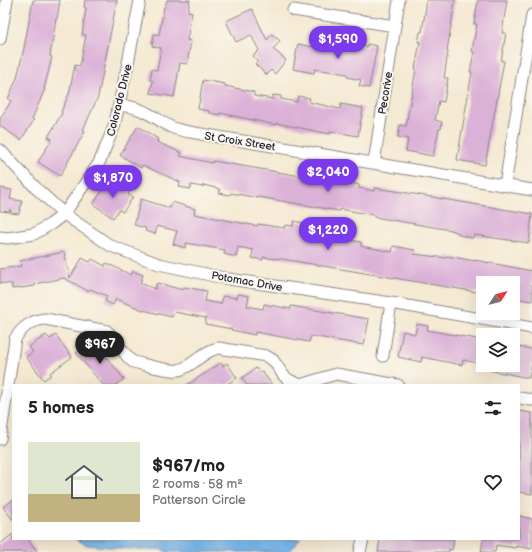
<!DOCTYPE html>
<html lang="en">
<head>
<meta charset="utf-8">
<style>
  body { margin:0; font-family:"Balsamiq Sans",sans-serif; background:#f6f6f6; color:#202124; height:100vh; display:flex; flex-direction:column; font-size:15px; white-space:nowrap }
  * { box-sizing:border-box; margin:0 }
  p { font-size:13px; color:#757577 }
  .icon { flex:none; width:22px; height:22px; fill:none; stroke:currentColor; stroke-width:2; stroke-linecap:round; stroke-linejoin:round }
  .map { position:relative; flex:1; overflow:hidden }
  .panel { position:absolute; left:12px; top:384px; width:508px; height:156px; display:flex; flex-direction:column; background:#fff; border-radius:0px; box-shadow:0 4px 16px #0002 }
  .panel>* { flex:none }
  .needle { width:26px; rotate:54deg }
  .fabs { position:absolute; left:476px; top:276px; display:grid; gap:8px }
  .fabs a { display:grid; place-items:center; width:44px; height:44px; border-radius:0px; background:#fff; box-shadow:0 4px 16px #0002; font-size:20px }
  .price { position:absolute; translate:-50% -34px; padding:0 9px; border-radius:14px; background:#7c3aed; color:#fff; font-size:13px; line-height:26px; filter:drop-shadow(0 1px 2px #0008) }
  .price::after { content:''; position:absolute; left:50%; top:24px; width:12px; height:9px; margin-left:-6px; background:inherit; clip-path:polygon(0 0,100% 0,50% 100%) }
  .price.selected { background:#222; color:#fff }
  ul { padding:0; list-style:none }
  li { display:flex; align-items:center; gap:12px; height:100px; padding:0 16px }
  li span { display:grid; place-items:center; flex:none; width:112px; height:80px; border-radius:0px; color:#555 }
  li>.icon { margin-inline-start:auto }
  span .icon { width:48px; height:48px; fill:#fffc; stroke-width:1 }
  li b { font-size:17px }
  h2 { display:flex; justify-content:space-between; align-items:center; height:48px; padding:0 16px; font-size:17px }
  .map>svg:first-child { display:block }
  .water { fill:#7ab9ee; stroke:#4e6e94 }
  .building { fill:#dcb1d8 }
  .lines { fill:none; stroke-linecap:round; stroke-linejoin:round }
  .minor-casing { stroke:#8b8686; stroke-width:13 }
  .minor { stroke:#fff; stroke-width:11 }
  .labels { text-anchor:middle; stroke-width:4; stroke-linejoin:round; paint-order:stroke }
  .street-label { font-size:11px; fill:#22223b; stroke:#fbf7ec }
</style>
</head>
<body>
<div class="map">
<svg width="532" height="552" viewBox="0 0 532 552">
  <rect width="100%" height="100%" fill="#fbf7ec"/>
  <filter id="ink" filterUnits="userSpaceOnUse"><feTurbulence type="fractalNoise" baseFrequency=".025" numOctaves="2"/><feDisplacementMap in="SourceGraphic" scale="8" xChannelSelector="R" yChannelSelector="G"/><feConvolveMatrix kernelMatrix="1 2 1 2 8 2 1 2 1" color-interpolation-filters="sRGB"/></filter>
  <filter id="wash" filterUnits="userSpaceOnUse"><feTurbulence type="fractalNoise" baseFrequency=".012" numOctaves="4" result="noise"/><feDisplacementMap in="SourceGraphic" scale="16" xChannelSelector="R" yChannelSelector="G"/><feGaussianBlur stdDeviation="0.9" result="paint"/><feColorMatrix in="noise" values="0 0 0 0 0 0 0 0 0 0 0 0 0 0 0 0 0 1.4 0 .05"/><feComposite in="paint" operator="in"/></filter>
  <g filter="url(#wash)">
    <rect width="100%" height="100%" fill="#f4e9d2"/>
    <path class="water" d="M 75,539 L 300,539 L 288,552 L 168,552 L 160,549 L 143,550 L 87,545 Z"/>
    <g id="blocks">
      <path class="building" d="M 33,0 L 60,0 L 57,19 L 56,19 L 50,56 L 52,57 L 44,89 L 45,89 L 32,119 L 34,120 L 21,140 L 0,126 L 0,119 L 11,101 L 8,99 L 17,78 L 24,48 Z
        M 85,0 L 117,0 L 98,97 L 83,130 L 85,131 L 60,176 L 38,162 L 52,139 L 48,137 L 62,113 L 61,112 L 69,94 L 75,65 L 80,66 L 86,35 L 82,35 L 86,8 L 84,7 Z
        M 167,0 L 190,0 L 188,11 L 192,12 L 187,40 L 191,41 L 187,64 L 180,63 L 174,97 L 150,93 L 153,81 L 150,80 L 152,69 L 157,70 L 161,48 L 152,46 L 154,34 L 159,35 L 164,7 L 165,7 Z
        M 427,0 L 455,0 L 447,51 L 448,51 L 444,78 L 448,78 L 444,102 L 439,101 L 435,120 L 442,122 L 441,129 L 439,129 L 433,156 L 406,151 L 408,139 L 398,137 L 400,125 L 406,126 L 416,69 L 415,69 L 420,42 L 418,42 L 420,32 L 422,32 Z
        M 478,0 L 507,0 L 502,33 L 506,33 L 501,61 L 504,61 L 485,165 L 457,160 L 472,72 L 470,72 L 474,52 L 472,51 L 477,24 L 474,24 Z
        M 252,9 L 267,40 L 272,34 L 280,41 L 273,49 L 286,60 L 275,74 L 271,70 L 267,75 L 255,64 L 258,61 L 253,56 L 259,50 L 251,35 L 236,42 L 226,21 Z
        M 325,40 L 337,42 L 337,45 L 352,47 L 353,44 L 367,47 L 367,44 L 377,46 L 369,88 L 359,86 L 361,80 L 347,77 L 347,74 L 315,69 L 314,73 L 293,69 L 298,44 L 324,49 Z
        M 203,80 L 225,84 L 225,86 L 254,92 L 254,96 L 273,99 L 273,95 L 281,96 L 281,99 L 297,102 L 298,96 L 310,98 L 309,102 L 340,109 L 341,104 L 363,108 L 358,136 L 330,131 L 330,134 L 276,123 L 276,125 L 220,113 L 220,115 L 209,113 L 209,111 L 198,109 Z
        M 138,126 L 158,139 L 157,142 L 182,153 L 180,156 L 212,163 L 213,161 L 348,184 L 348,182 L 359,185 L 359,188 L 374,191 L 374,188 L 402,192 L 532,214 L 529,243 L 474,235 L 473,238 L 459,235 L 459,233 L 451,230 L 374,217 L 374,215 L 340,209 L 339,211 L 258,197 L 258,198 L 231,193 L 230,195 L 219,193 L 220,189 L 203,185 L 203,187 L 191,185 L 191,189 L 179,187 L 180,182 L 142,165 L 141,168 L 120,155 Z
        M 111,178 L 130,191 L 128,195 L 133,197 L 123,212 L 119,210 L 113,218 L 93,204 Z
        M 0,188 L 12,190 L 10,199 L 22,201 L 19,214 L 11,213 L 10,209 L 10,212 L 0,211 Z
        M 141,199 L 170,208 L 172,202 L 195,209 L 194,214 L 257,226 L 258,224 L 284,228 L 285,225 L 293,226 L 294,221 L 303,223 L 302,228 L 309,229 L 308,233 L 361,242 L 361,246 L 392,252 L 393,246 L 415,250 L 414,254 L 446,258 L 447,256 L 475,261 L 475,260 L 532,271 L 532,301 L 513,298 L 513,283 L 483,283 L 483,293 L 276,258 L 276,259 L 263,257 L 263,260 L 252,258 L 253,250 L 238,247 L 236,257 L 224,254 L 225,250 L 186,243 L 185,248 L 173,244 L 177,231 L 157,226 L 155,234 L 145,231 L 146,228 L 134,225 Z
        M 64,252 L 70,278 L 82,258 L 90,262 L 92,259 L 105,266 L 106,263 L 131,275 L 133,271 L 143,275 L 140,283 L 155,289 L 157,283 L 183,290 L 184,287 L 207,291 L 205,301 L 221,304 L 223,296 L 237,298 L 238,294 L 249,296 L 247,306 L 263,309 L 264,304 L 291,309 L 291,306 L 369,319 L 364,345 L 311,336 L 309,342 L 255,332 L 255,335 L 231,330 L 232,329 L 205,324 L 206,318 L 174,312 L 172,317 L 143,310 L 116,299 L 113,305 L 105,301 L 107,296 L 90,289 L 88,291 L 64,278 L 35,284 L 35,286 L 12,289 L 12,284 L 0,283 L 0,269 L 21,266 L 20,261 Z
        M 417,324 L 428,326 L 427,330 L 483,340 L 483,364 L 463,360 L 462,365 L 422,357 L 421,362 L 398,357 L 403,331 L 415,334 Z
        M 46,335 L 50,339 L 56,335 L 72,357 L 50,373 L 51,375 L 44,380 L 26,357 L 33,352 L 29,347 Z
        M 90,342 L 94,346 L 96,344 L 124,379 L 116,385 L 103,385 L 76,353 Z
        M 513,346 L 532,349 L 532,363 L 529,378 L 483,369 L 484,365 L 513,365 Z
        M 221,363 L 223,366 L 227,363 L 237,378 L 226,385 L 187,385 Z
        M 256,368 L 259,372 L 262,371 L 272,385 L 247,385 L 242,378 Z
        M 519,411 L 532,413 L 532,494 L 519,492 Z
        M 13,500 L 13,520 L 3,507 Z
        M 519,516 L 532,519 L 532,549 L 516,546 L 516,548 L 496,545 L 495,552 L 481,552 L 483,539 L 519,539 Z
        M 13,534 L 13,539 L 28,539 L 37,552 L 0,552 L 0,544 Z
        M 380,539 L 454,539 L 452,550 L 449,549 L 449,552 L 378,552 Z"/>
    </g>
  </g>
  <g filter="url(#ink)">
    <use href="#blocks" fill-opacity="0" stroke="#8b8686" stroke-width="1"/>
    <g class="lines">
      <g class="minor-casing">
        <path id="minor" d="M 293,10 L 395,26
          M 0,39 L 7,0
          M 119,105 C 143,107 151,116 171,127 C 179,131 192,132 201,134 L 532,190
          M 0,150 L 37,189 L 64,214 L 111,246 L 159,264 L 229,279 L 391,303 L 532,328
          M 374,163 L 399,0
          M 505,185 L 532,15
          M 0,237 L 8,238 L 34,234 L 51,224 L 64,214 L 99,163 L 114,127 L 128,63 L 140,0
          M 383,356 L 391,303
          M 519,398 L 532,400
          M 0,439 L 15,339 C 21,328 32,320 45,319 L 107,331 C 117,340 122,353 133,362 C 143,364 170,372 179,370 C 194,366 203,350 219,348 L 266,356 L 273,360 L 284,376 L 289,380 L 300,385 L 336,374 L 398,385
          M 360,552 L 363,539"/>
      </g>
      <use href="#minor" class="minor"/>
    </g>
  </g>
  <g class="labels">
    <g class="street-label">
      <text transform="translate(385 93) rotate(-81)" y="4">Pecorive</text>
      <text transform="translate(119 100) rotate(-76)" y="4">Colorado Drive</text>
      <text transform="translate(240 141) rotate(9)" y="4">St Croix Street</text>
      <text transform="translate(247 281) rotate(10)" y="4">Potomac Drive</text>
    </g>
  </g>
</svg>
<div class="fabs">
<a><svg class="needle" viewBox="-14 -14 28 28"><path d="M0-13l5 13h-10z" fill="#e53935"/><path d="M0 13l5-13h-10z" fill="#757577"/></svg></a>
<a><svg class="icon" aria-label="layers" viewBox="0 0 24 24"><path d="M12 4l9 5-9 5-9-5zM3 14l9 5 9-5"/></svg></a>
</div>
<b class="price" style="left:338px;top:60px">$1,590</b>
<b class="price" style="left:328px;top:193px">$2,040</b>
<b class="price" style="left:113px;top:199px">$1,870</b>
<b class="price" style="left:328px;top:251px">$1,220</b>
<b class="price selected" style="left:100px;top:365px">$967</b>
<section class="panel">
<h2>5 homes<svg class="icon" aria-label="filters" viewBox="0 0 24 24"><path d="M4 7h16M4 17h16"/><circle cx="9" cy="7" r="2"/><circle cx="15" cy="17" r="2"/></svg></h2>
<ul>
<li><span style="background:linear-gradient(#dfe7d0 65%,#c2b280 0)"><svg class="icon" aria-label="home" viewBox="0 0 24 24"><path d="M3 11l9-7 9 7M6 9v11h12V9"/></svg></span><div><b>$967/mo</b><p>2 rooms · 58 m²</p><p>Patterson Circle</p></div><svg class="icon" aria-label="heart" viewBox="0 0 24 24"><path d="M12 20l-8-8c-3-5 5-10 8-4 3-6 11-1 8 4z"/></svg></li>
</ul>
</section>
</div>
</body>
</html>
